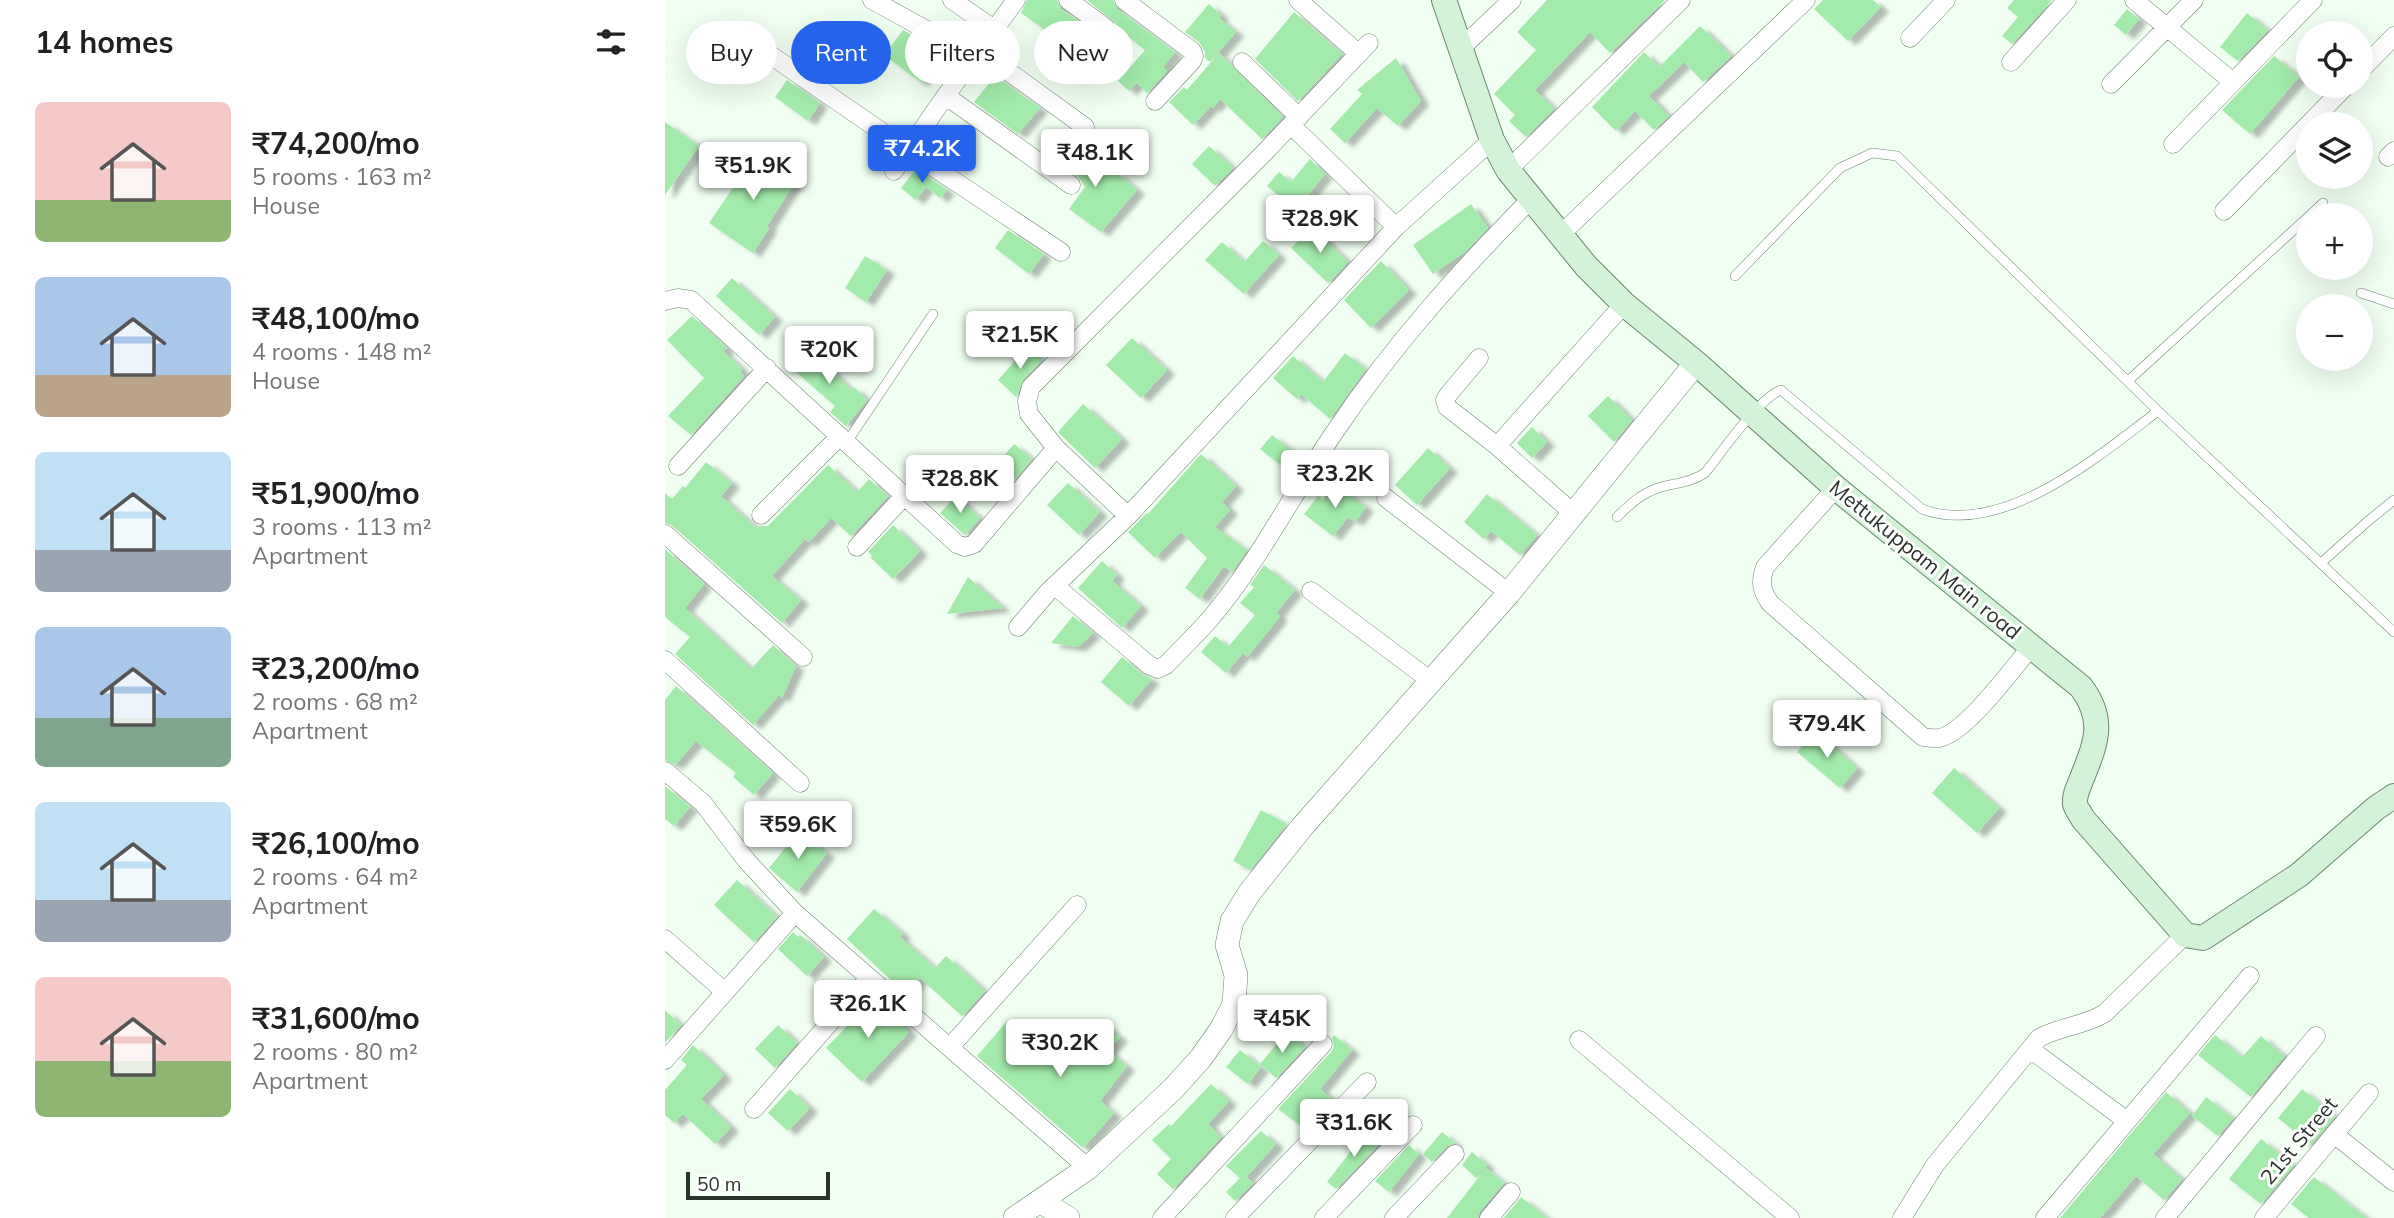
<!DOCTYPE html>
<html lang="en">
<head>
<meta charset="utf-8">
<style>
  body { margin:0; font-family:Mulish,sans-serif; background:#f6f6f6; color:#202124; height:100vh; display:flex; flex-direction:column; font-size:26px; white-space:nowrap }
  * { box-sizing:border-box; margin:0 }
  p { font-size:23px; color:#757577 }
  .icon { flex:none; width:38px; height:38px; fill:none; stroke:currentColor; stroke-width:2; stroke-linecap:round; stroke-linejoin:round }
  .map { position:relative; flex:1; overflow:hidden }
  .sheet { display:flex; flex-direction:column; background:#fff; width:665px }
  .sheet>* { flex:none }
  .top-card { position:absolute; left:21px; top:21px; width:665px; height:63px; display:flex; gap:14px }
  .fabs { position:absolute; left:1631px; top:21px; display:grid; gap:14px }
  .fabs a { display:grid; place-items:center; width:77px; height:77px; border-radius:50%; background:#fff; box-shadow:0 7px 28px #0002; font-size:35px }
  .scale { position:absolute; left:21px; bottom:18px; width:144px; box-sizing:border-box; padding-left:7px; border:4px solid #29332a; border-top:0; font-size:19px; line-height:24px; white-space:nowrap; color:#29332a; -webkit-text-stroke:5px #fff; paint-order:stroke }
  .price { position:absolute; translate:-50% -60px; padding:0 16px; border-radius:7px; background:#fff; color:#222; font-size:23px; line-height:46px; filter:drop-shadow(0 2px 4px #0008) }
  .price::after { content:''; position:absolute; left:50%; top:42px; width:21px; height:16px; margin-left:-10px; background:inherit; clip-path:polygon(0 0,100% 0,50% 100%) }
  .price.on { background:#2563eb; color:#fff }
  ul { padding:0; list-style:none }
  li { display:flex; align-items:center; gap:21px; height:175px; padding:0 35px }
  li span { display:grid; place-items:center; flex:none; width:196px; height:140px; border-radius:10px; color:#555 }
  li>.icon { margin-inline-start:auto }
  span .icon { width:84px; height:84px; fill:#fffc; stroke-width:1 }
  li b { font-size:30px }
  h2 { display:flex; justify-content:space-between; align-items:center; height:84px; padding:0 35px; font-size:30px }
  .tag { padding:0 24px; border-radius:32px; background:#fff; box-shadow:0 7px 28px #0002; font-size:24px; line-height:63px }
  .tag.on { background:#2563eb; color:#fff }
  main { display:flex; flex:1; min-height:0 }
  .map>svg:first-child { display:block }
  .building { fill:#a3ebaa; filter:url(#shadow) }
  .lines { fill:none; stroke-linecap:round; stroke-linejoin:round }
  .service-casing { stroke:#6e846f; stroke-width:10 }
  .minor-casing { stroke:#6e846f; stroke-width:19 }
  .tertiary-casing { stroke:#6e846f; stroke-width:24 }
  .secondary-casing { stroke:#6e846f; stroke-width:26 }
  .service { stroke:#fff; stroke-width:9 }
  .minor { stroke:#fff; stroke-width:18 }
  .tertiary { stroke:#fff; stroke-width:23 }
  .secondary { stroke:#d2f3d7; stroke-width:24 }
  .labels { text-anchor:middle; stroke-width:6; stroke-linejoin:round; paint-order:stroke }
  .street-label { font-size:21px; fill:#29332a; stroke:#fff }
</style>
</head>
<body>
<main>
<section class="sheet">
<h2>14 homes<svg class="icon" aria-label="filters" viewBox="0 0 24 24"><path d="M4 7h16M4 17h16"/><circle cx="9" cy="7" r="2"/><circle cx="15" cy="17" r="2"/></svg></h2>
<ul>
<li><span style="background:linear-gradient(#f6c9c9 70%,#8fb573 0)"><svg class="icon" aria-label="home" viewBox="0 0 24 24"><path d="M3 11l9-7 9 7M6 9v11h12V9"/></svg></span><div><b>₹74,200/mo</b><p>5 rooms · 163 m²</p><p>House</p></div></li>
<li><span style="background:linear-gradient(#a9c7e8 70%,#b9a48a 0)"><svg class="icon" aria-label="home" viewBox="0 0 24 24"><path d="M3 11l9-7 9 7M6 9v11h12V9"/></svg></span><div><b>₹48,100/mo</b><p>4 rooms · 148 m²</p><p>House</p></div></li>
<li><span style="background:linear-gradient(#bfe0f5 70%,#9aa5b1 0)"><svg class="icon" aria-label="home" viewBox="0 0 24 24"><path d="M3 11l9-7 9 7M6 9v11h12V9"/></svg></span><div><b>₹51,900/mo</b><p>3 rooms · 113 m²</p><p>Apartment</p></div></li>
<li><span style="background:linear-gradient(#a9c7e8 65%,#7fa58c 0)"><svg class="icon" aria-label="home" viewBox="0 0 24 24"><path d="M3 11l9-7 9 7M6 9v11h12V9"/></svg></span><div><b>₹23,200/mo</b><p>2 rooms · 68 m²</p><p>Apartment</p></div></li>
<li><span style="background:linear-gradient(#bfe0f5 70%,#9aa5b1 0)"><svg class="icon" aria-label="home" viewBox="0 0 24 24"><path d="M3 11l9-7 9 7M6 9v11h12V9"/></svg></span><div><b>₹26,100/mo</b><p>2 rooms · 64 m²</p><p>Apartment</p></div></li>
<li><span style="background:linear-gradient(#f6c9c9 60%,#8fb573 0)"><svg class="icon" aria-label="home" viewBox="0 0 24 24"><path d="M3 11l9-7 9 7M6 9v11h12V9"/></svg></span><div><b>₹31,600/mo</b><p>2 rooms · 80 m²</p><p>Apartment</p></div></li>
</ul>
</section>
<div class="map">
<svg width="1729" height="1218" viewBox="0 0 1729 1218">
  <defs>
    <filter id="shadow"><feDropShadow dx="8" dy="4.5" stdDeviation="2" flood-color="#0004"/></filter>
  </defs>
  <rect width="100%" height="100%" fill="#f0fff1"/>
  <path class="building" d="M 362,0 L 392,0 L 396,9 L 440,39 L 450,34 L 451,23 L 422,0 L 448,0 L 452,9 L 510,52 L 498,67 L 502,71 L 482,93 L 472,83 L 464,91 L 453,81 L 480,50 L 455,30 L 429,64 L 356,13 Z
    M 882,0 L 1000,0 L 945,53 L 925,32 L 870,90 L 889,109 L 861,137 L 844,121 L 850,115 L 829,94 L 871,50 L 852,32 Z
    M 1158,0 L 1208,0 L 1216,7 L 1183,41 L 1149,9 Z
    M 1349,0 L 1387,0 L 1347,44 L 1337,36 L 1353,17 L 1342,8 Z
    M 544,4 L 556,15 L 554,18 L 571,32 L 545,62 L 540,58 L 540,52 L 534,42 L 520,32 Z
    M 1462,9 L 1474,19 L 1461,35 L 1449,25 Z
    M 629,12 L 677,54 L 633,101 L 590,59 Z
    M 1582,13 L 1603,30 L 1573,61 L 1555,47 Z
    M 1035,26 L 1066,56 L 1038,82 L 1019,62 L 984,96 L 1004,116 L 989,130 L 970,111 L 951,131 L 927,107 L 979,52 L 994,67 Z
    M 238,30 L 277,53 L 255,82 L 219,55 Z
    M 554,53 L 618,117 L 597,139 L 555,99 L 548,108 L 546,106 L 528,125 L 504,102 L 519,87 L 522,90 Z
    M 1609,56 L 1634,77 L 1585,134 L 1557,110 Z
    M 731,58 L 756,101 L 733,126 L 712,108 L 680,143 L 665,129 L 697,94 L 692,90 Z
    M 330,76 L 375,108 L 353,134 L 309,102 Z
    M 122,80 L 155,103 L 143,121 L 110,97 Z
    M 0,122 L 34,146 L 0,195 Z
    M 397,143 L 418,159 L 421,155 L 449,174 L 451,172 L 472,190 L 436,232 L 404,209 L 420,187 L 413,176 L 385,156 Z
    M 544,146 L 568,168 L 550,186 L 527,164 Z
    M 92,152 L 132,179 L 102,226 L 104,228 L 88,253 L 44,223 Z
    M 645,159 L 660,174 L 631,210 L 602,186 L 614,172 L 626,182 Z
    M 251,169 L 282,190 L 275,198 L 261,187 L 251,200 L 236,188 Z
    M 806,204 L 823,228 L 801,251 L 768,274 L 748,245 Z
    M 647,227 L 683,262 L 663,283 L 626,248 Z
    M 343,230 L 379,254 L 364,274 L 330,248 Z
    M 598,241 L 614,255 L 579,294 L 540,260 L 557,242 L 579,262 Z
    M 200,256 L 222,270 L 201,302 L 180,288 Z
    M 716,261 L 744,290 L 706,328 L 679,300 Z
    M 67,278 L 110,317 L 94,335 L 51,296 Z
    M 27,316 L 62,348 L 58,351 L 77,369 L 75,372 L 79,376 L 26,435 L 3,416 L 39,378 L 2,340 Z
    M 467,338 L 502,370 L 476,398 L 441,365 Z
    M 141,346 L 186,390 L 189,387 L 202,400 L 181,426 L 165,412 L 170,406 L 123,365 Z
    M 362,347 L 377,360 L 358,380 L 351,397 L 333,380 Z
    M 680,353 L 701,369 L 665,419 L 636,394 L 632,399 L 608,378 L 628,356 L 658,382 Z
    M 943,396 L 967,420 L 949,442 L 923,416 Z
    M 418,404 L 457,439 L 430,468 L 393,432 Z
    M 867,427 L 882,442 L 867,458 L 852,443 Z
    M 607,435 L 626,450 L 614,464 L 595,449 Z
    M 349,444 L 367,459 L 349,480 L 331,465 Z
    M 763,448 L 785,468 L 752,505 L 730,485 Z
    M 536,454 L 571,486 L 557,502 L 565,510 L 550,527 L 582,550 L 567,572 L 559,566 L 535,599 L 520,588 L 542,558 L 516,532 L 490,558 L 463,532 L 482,513 L 483,514 Z
    M 41,462 L 67,483 L 56,496 L 92,529 L 94,526 L 103,526 L 163,465 L 192,492 L 204,479 L 223,496 L 186,536 L 166,518 L 144,542 L 140,539 L 107,576 L 136,600 L 117,623 L 8,526 L 0,523 L 0,493 L 7,499 L 18,486 L 20,488 Z
    M 403,483 L 435,512 L 414,535 L 382,505 Z
    M 670,484 L 701,507 L 690,522 L 683,517 L 668,536 L 639,514 L 653,496 L 658,500 Z
    M 822,494 L 872,535 L 855,555 L 826,531 L 819,539 L 799,522 Z
    M 291,496 L 315,518 L 300,535 L 275,513 Z
    M 228,525 L 255,551 L 228,579 L 205,557 L 207,556 L 203,552 Z
    M 0,549 L 39,584 L 20,608 L 86,669 L 108,645 L 131,666 L 117,698 L 114,695 L 88,725 L 10,654 L 25,637 L 0,617 Z
    M 437,561 L 452,575 L 447,581 L 476,606 L 457,628 L 413,588 Z
    M 599,565 L 630,590 L 611,613 L 615,616 L 605,629 L 582,657 L 578,653 L 561,673 L 536,652 L 550,636 L 563,647 L 590,615 L 575,603 L 589,587 L 585,585 Z
    M 303,577 L 338,608 L 282,614 Z
    M 408,616 L 428,633 L 413,647 L 386,643 Z
    M 457,657 L 477,674 L 487,679 L 464,706 L 436,682 Z
    M 11,686 L 108,773 L 89,795 L 68,777 L 71,773 L 31,741 L 10,765 L 0,760 L 0,700 Z
    M 1150,731 L 1192,768 L 1175,788 L 1132,752 Z
    M 1289,768 L 1334,808 L 1312,833 L 1267,793 Z
    M 0,786 L 25,807 L 9,826 L 0,819 Z
    M 596,810 L 622,824 L 585,870 L 568,861 Z
    M 134,831 L 162,853 L 132,892 L 104,868 Z
    M 72,880 L 112,917 L 89,942 L 49,905 Z
    M 209,909 L 238,934 L 235,937 L 270,968 L 281,956 L 320,991 L 297,1016 L 255,978 L 241,994 L 182,939 Z
    M 128,932 L 133,937 L 135,935 L 159,957 L 142,976 L 113,949 Z
    M 210,997 L 244,1032 L 197,1082 L 161,1048 Z
    M 0,1010 L 16,1025 L 0,1043 Z
    M 342,1021 L 398,1070 L 436,1022 L 455,1037 L 443,1051 L 462,1066 L 435,1101 L 449,1113 L 418,1148 L 312,1056 Z
    M 113,1025 L 132,1043 L 110,1068 L 90,1049 Z
    M 622,1032 L 640,1047 L 611,1078 L 595,1064 Z
    M 669,1035 L 687,1050 L 655,1089 L 668,1100 L 640,1129 L 613,1109 L 666,1052 L 669,1046 L 667,1038 Z
    M 1550,1035 L 1577,1057 L 1596,1036 L 1619,1056 L 1586,1097 L 1533,1055 Z
    M 28,1045 L 59,1075 L 36,1099 L 66,1127 L 50,1144 L 18,1114 L 9,1123 L 0,1115 L 0,1090 L 22,1065 L 16,1060 Z
    M 575,1050 L 596,1067 L 583,1084 L 561,1067 Z
    M 546,1084 L 564,1101 L 543,1124 L 556,1137 L 508,1189 L 492,1174 L 506,1159 L 487,1140 L 504,1124 L 506,1126 Z
    M 125,1089 L 145,1108 L 123,1131 L 103,1113 Z
    M 1637,1089 L 1670,1116 L 1644,1147 L 1633,1138 L 1635,1136 L 1613,1118 Z
    M 1501,1092 L 1525,1113 L 1488,1154 L 1517,1179 L 1499,1200 L 1471,1176 L 1435,1218 L 1395,1218 Z
    M 1541,1097 L 1568,1118 L 1553,1136 L 1527,1116 Z
    M 702,1130 L 716,1142 L 671,1189 L 662,1182 Z
    M 596,1131 L 611,1144 L 581,1177 L 588,1183 L 570,1201 L 561,1192 L 575,1178 L 561,1166 Z
    M 777,1132 L 790,1143 L 782,1146 L 767,1162 L 758,1154 Z
    M 1596,1139 L 1629,1165 L 1596,1204 L 1564,1179 Z
    M 744,1145 L 754,1154 L 724,1192 L 710,1181 Z
    M 807,1152 L 822,1165 L 811,1178 L 797,1165 Z
    M 821,1168 L 839,1183 L 815,1211 L 813,1218 L 782,1218 Z
    M 1649,1177 L 1701,1218 L 1644,1218 L 1626,1204 Z
    M 856,1197 L 882,1218 L 839,1218 Z"/>
  <g class="lines">
    <g class="service-casing">
      <path id="service" d="M 1645,215 L 1658,203
        M 1070,276 L 1175,168 L 1207,153 L 1232,156 L 1493,411 L 1729,632
        M 1696,293 L 1729,304
        M 1464,380 L 1643,217
        M 182,442 L 268,314
        M 952,517 C 965,504 976,494 993,488 C 1009,483 1025,483 1040,473 C 1057,452 1093,399 1116,390 L 1257,509 C 1336,539 1434,456 1493,411
        M 1656,563 L 1703,521 L 1729,500"/>
    </g>
    <g class="minor-casing">
      <path id="minor" d="M 207,0 L 309,56
        M 287,0 L 329,29
        M 403,0 L 441,28
        M 459,0 L 527,51 L 529,56 L 527,61 L 490,101
        M 633,0 L 694,54
        M 1469,0 L 1568,82
        M 1245,38 L 1281,0
        M 314,50 L 420,127
        M 794,50 L 847,0
        M 107,56 L 243,150 L 396,252
        M 577,62 L 634,117
        M 1346,62 L 1402,0
        M 1696,70 L 1729,36
        M 1446,84 L 1529,0
        M 281,96 L 406,185
        M 626,125 L 731,227
        M 1508,144 L 1648,0
        M 1723,157 L 1729,151
        M 843,170 L 1016,0
        M 229,171 L 274,105 L 351,0
        M 1559,211 L 1681,86
        M 895,235 L 1141,0
        M 0,301 L 13,298 L 26,300 L 292,544 L 300,547 L 309,544 L 391,448
        M 814,358 L 783,395 L 780,400 L 782,407 L 832,446 L 908,513
        M 832,446 L 959,304
        M 13,466 L 102,368
        M 1171,488 L 1100,567 C 1095,582 1096,590 1105,603 L 1258,737 C 1262,737 1269,739 1274,738 C 1300,734 1348,668 1366,647
        M 721,498 L 844,593
        M 96,515 L 175,436
        M 463,516 L 391,448 L 364,414 L 362,401 L 366,387 L 598,154 L 704,43
        M 0,534 L 138,657
        M 192,547 L 240,495
        M 390,586 L 484,665 L 493,669 L 501,665 C 515,650 531,635 545,619 C 593,563 629,491 671,430 C 729,344 794,272 866,199
        M 646,591 L 766,681
        M 353,627 L 383,592 L 463,516 L 731,227 L 827,140
        M 0,660 L 135,783
        M 0,771 L 38,803 L 81,860 L 130,913 L 423,1168
        M 0,939 L 60,992
        M 914,1040 L 1125,1218
        M 285,1047 L 412,905
        M 1365,1049 L 1462,1121
        M 0,1060 L 130,913
        M 89,1109 L 204,978
        M 1669,1134 L 1729,1182
        M 497,1218 L 658,1044
        M 570,1218 L 702,1082
        M 659,1218 L 748,1125
        M 729,1218 L 790,1154
        M 824,1218 L 846,1192
        M 1237,1218 L 1270,1165 L 1374,1038 C 1395,1026 1420,1026 1440,1013 L 1520,935
        M 1380,1218 L 1585,976
        M 1500,1218 L 1651,1036
        M 1599,1218 L 1704,1093"/>
    </g>
    <g class="tertiary-casing">
      <path id="tertiary" d="M 376,1202 L 403,1218
        M 350,1218 L 423,1168 L 508,1089 L 536,1058 L 557,1028 L 569,1004 L 571,975 L 562,945 L 567,921 L 585,892 L 637,827 L 844,593 L 1031,363"/>
    </g>
    <g class="secondary-casing">
      <path id="secondary" d="M 779,0 L 827,140 L 843,170 L 921,266 L 959,304 L 1031,363 L 1171,488 L 1416,687 C 1441,720 1431,743 1417,778 C 1414,786 1409,795 1410,804 C 1411,809 1416,814 1418,819 L 1520,935 L 1538,938 L 1634,875 L 1711,808 L 1729,796"/>
    </g>
    <use href="#service" class="service"/>
    <use href="#minor" class="minor"/>
    <use href="#tertiary" class="tertiary"/>
    <use href="#secondary" class="secondary"/>
  </g>
  <g class="labels">
    <g class="street-label">
      <text transform="translate(1260 560) rotate(39)" y="7">Mettukuppam Main road</text>
      <text transform="translate(1634 1141) rotate(-50)" y="7">21st Street</text>
    </g>
  </g>
</svg>
<div class="fabs">
<a><svg class="icon" aria-label="locate" viewBox="0 0 24 24"><circle cx="12" cy="12" r="6"/><path d="M12 2v4M12 18v4M2 12h4M18 12h4"/></svg></a>
<a><svg class="icon" aria-label="layers" viewBox="0 0 24 24"><path d="M12 4l9 5-9 5-9-5zM3 14l9 5 9-5"/></svg></a>
<a>+</a>
<a>−</a>
</div>
<div class="scale">50 m</div>
<b class="price on" style="left:257px;top:185px">₹74.2K</b>
<b class="price" style="left:430px;top:189px">₹48.1K</b>
<b class="price" style="left:88px;top:202px">₹51.9K</b>
<b class="price" style="left:655px;top:255px">₹28.9K</b>
<b class="price" style="left:355px;top:371px">₹21.5K</b>
<b class="price" style="left:164px;top:386px">₹20K</b>
<b class="price" style="left:670px;top:510px">₹23.2K</b>
<b class="price" style="left:295px;top:515px">₹28.8K</b>
<b class="price" style="left:1162px;top:760px">₹79.4K</b>
<b class="price" style="left:133px;top:861px">₹59.6K</b>
<b class="price" style="left:203px;top:1040px">₹26.1K</b>
<b class="price" style="left:617px;top:1055px">₹45K</b>
<b class="price" style="left:395px;top:1079px">₹30.2K</b>
<b class="price" style="left:689px;top:1159px">₹31.6K</b>
<div class="top-card">
<a class="tag">Buy</a>
<a class="tag on">Rent</a>
<a class="tag">Filters</a>
<a class="tag">New</a>
</div>
</div>
</main>
</body>
</html>
